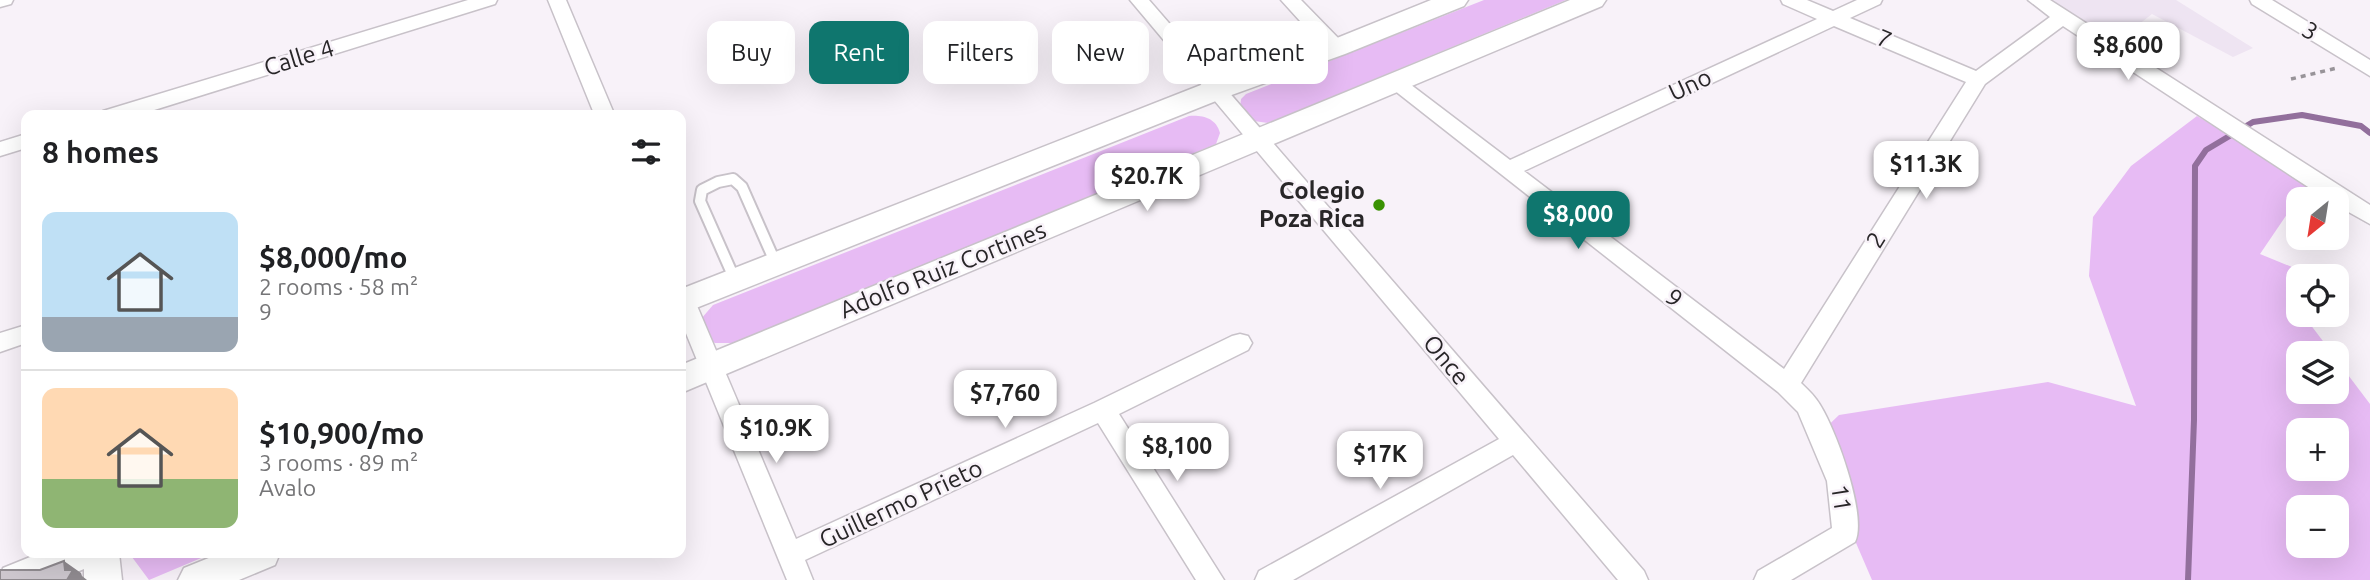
<!DOCTYPE html>
<html lang="en">
<head>
<meta charset="utf-8">
<style>
  body { margin:0; font-family:Ubuntu,sans-serif; background:#f6f6f6; color:#202124; height:100vh; display:flex; flex-direction:column; font-size:26px; white-space:nowrap }
  * { box-sizing:border-box; margin:0 }
  p { font-size:23px; color:#757577 }
  .icon { flex:none; width:38px; height:38px; fill:none; stroke:currentColor; stroke-width:2; stroke-linecap:round; stroke-linejoin:round }
  .map { position:relative; flex:1; overflow:hidden }
  .sheet { position:absolute; left:21px; top:110px; width:665px; height:448px; display:flex; flex-direction:column; background:#fff; border-radius:14px; box-shadow:0 7px 28px #0002 }
  .sheet>* { flex:none }
  .banner { position:absolute; left:707px; top:21px; width:665px; height:63px; display:flex; gap:14px }
  .needle { width:46px; rotate:210deg }
  .buttons { position:absolute; left:2286px; top:187px; display:grid; gap:14px }
  .buttons a { display:grid; place-items:center; width:63px; height:63px; border-radius:14px; background:#fff; box-shadow:0 7px 28px #0002; font-size:35px }
  .price { position:absolute; translate:-50% -60px; padding:0 16px; border-radius:14px; background:#fff; color:#222; font-size:23px; line-height:46px; filter:drop-shadow(0 2px 4px #0008) }
  .price::after { content:''; position:absolute; left:50%; top:42px; width:21px; height:16px; margin-left:-10px; background:inherit; clip-path:polygon(0 0,100% 0,50% 100%) }
  .price.active { background:#0f766e; color:#fff }
  ul { padding:0; list-style:none }
  li { display:flex; align-items:center; gap:21px; height:175px; padding:0 21px }
  li+li { border-top:2px solid #e0e0e0 }
  li span { display:grid; place-items:center; flex:none; width:196px; height:140px; border-radius:14px; color:#555 }
  li>.icon { margin-inline-start:auto }
  span .icon { width:84px; height:84px; fill:#fffc; stroke-width:1 }
  li b { font-size:30px }
  h2 { display:flex; justify-content:space-between; align-items:center; height:84px; padding:0 21px; font-size:30px }
  .chip { padding:0 24px; border-radius:14px; background:#fff; box-shadow:0 7px 28px #0002; font-size:24px; line-height:63px }
  .chip.active { background:#0f766e; color:#fff }
  .map>svg:first-child { display:block }
  .built { fill:#eee4f2 }
  .green { fill:#e7bbf4; fill-rule:evenodd }
  .lines { fill:none; stroke-linecap:round; stroke-linejoin:round }
  .stream { stroke:#926f9c; stroke-width:6 }
  .service-casing { stroke:#c8c2c9; stroke-width:14 }
  .minor-casing { stroke:#c8c2c9; stroke-width:3 }
  .secondary-casing { stroke:#c8c2c9; stroke-width:3 }
  .path { stroke:#989499; stroke-width:3.5; stroke-dasharray:5 5; stroke-linecap:butt }
  .service { stroke:#fff; stroke-width:10 }
  .minor { fill:#fff; fill-rule:evenodd }
  .secondary { fill:#fff; fill-rule:evenodd }
  .shaded-wall { fill:#908b90 }
  .building { fill:#cdc7ce; stroke:#908b90; stroke-width:2 }
  .poi-dot { fill:#3a9203; stroke:#f8f2f9; stroke-width:2.5 }
  .labels { text-anchor:middle; stroke-width:5; stroke-linejoin:round; paint-order:stroke }
  .street-label { font-size:24px; fill:#282628; stroke:#f8f2f9 }
  .poi-label { font-size:24px; font-weight:bold; fill:#282628; stroke:#f8f2f9; text-anchor:end }
</style>
</head>
<body>
<div class="map">
<svg width="2370" height="580" viewBox="0 0 2370 580">
  <rect width="100%" height="100%" fill="#f8f2f9"/>
  <path class="built" d="M 2047,0 L 2176,0 L 2253,48 L 2233,57 L 2152,14 L 2116,42 Z"/>
  <path class="green" d="M 1484,0 L 1566,0 L 1268,123 L 1254,121 L 1240,108 L 1241,99 L 1246,94 Z
    M 1189,116 C 1203,115 1216,118 1220,133 L 1216,144 L 734,343 L 715,343 L 707,339 L 701,319 L 713,305 Z
    M 2197,116 L 2309,182 L 2260,254 L 2314,276 L 2298,276 L 2298,315 L 2311,315 L 2310,324 L 2332,353 L 2298,354 L 2298,392 L 2336,392 L 2336,359 L 2370,404 L 2370,580 L 1872,580 L 1812,441 L 1839,415 L 2048,382 L 2136,406 L 2089,276 L 2093,217 L 2131,166 ZM 2298,430 L 2336,430 L 2336,469 L 2298,469 ZM 2298,508 L 2336,508 L 2336,546 L 2298,546 Z
    M 129,553 L 213,553 L 149,580 Z"/>
  <g class="lines">
    <path class="stream" d="M 2188,580 L 2194,420 L 2195,166 L 2206,150 L 2253,122 L 2302,115 L 2361,126 L 2370,133"/>
    <g class="service-casing">
      <path id="service" d="M 735,280 L 700,201 L 702,190 L 718,182 L 733,179 L 742,187 L 776,264"/>
    </g>
    <g class="minor-casing">
      <path id="minor" d="M 0,0 L 13,0 L 11,4 L 0,7 Z
        M 468,0 L 497,0 L 495,4 L 135,116 L 100,116 L 103,111 Z
        M 548,0 L 566,0 L 615,116 L 595,116 Z
        M 1130,0 L 1149,0 L 1644,571 L 1648,580 L 1618,580 L 1513,455 L 1293,580 L 1255,580 L 1259,571 L 1499,439 Z
        M 1281,0 L 1301,0 L 1343,43 L 1346,48 L 1343,53 L 1329,53 Z
        M 1781,0 L 1807,0 L 1833,11 L 1857,0 L 1882,0 L 1880,4 L 1850,18 L 1976,71 L 2050,17 L 2028,0 L 2050,0 L 2370,205 L 2370,224 L 2336,205 L 2336,200 L 2328,200 L 2063,26 L 1985,84 L 1801,383 C 1806,388 1812,393 1816,399 C 1834,422 1868,516 1855,542 L 1791,580 L 1754,580 L 1758,571 L 1832,528 L 1827,481 L 1798,412 L 1778,392 L 1385,83 L 1388,78 L 1402,78 L 1510,160 L 1817,19 L 1783,4 ZM 1834,26 L 1966,82 L 1784,369 L 1524,171 Z
        M 2250,0 L 2272,0 L 2370,60 L 2370,76 L 2252,4 Z
        M 26,134 L 26,148 L 0,156 L 0,142 Z
        M 681,285 L 689,288 L 692,294 L 796,539 L 1094,403 L 1232,336 L 1240,334 L 1248,336 L 1252,343 L 1248,350 L 1119,414 L 1224,580 L 1196,580 L 1098,423 L 805,560 L 813,580 L 787,580 L 681,321 Z
        M 26,325 L 26,343 L 0,352 L 0,333 Z"/>
    </g>
    <g class="secondary-casing">
      <path id="secondary" d="M 1431,0 L 1468,0 L 1464,6 L 1345,54 L 1226,97 L 681,314 L 681,289 L 1206,83 L 1327,42 Z
        M 1570,0 L 1606,0 L 1602,6 L 681,393 L 681,365 Z
        M 40,553 L 119,553 L 122,580 L 84,580 L 84,569 L 58,580 L 0,580 L 3,568 Z
        M 221,553 L 280,553 L 275,565 L 239,580 L 178,580 L 184,568 Z"/>
    </g>
    <path class="path" d="M 2291,79 L 2337,68"/>
    <use href="#service" class="service"/>
    <use href="#minor" class="minor"/>
    <use href="#secondary" class="secondary"/>
  </g>
  <path class="shaded-wall" d="M 64,561 L 81,573 L 82,576 L 87,580 L 67,580 L 65,570 Z"/>
  <path class="building" d="M 64,561 L 65,570 L 73,570 L 67,580 L 0,580 L 0,570 L 40,570 Z"/>
  <circle class="poi-dot" cx="1379" cy="205" r="7"/>
  <g class="labels">
    <g class="street-label">
      <text transform="translate(2310 31) rotate(32)" y="8">3</text>
      <text transform="translate(1884 39) rotate(23)" y="8">7</text>
      <text transform="translate(299 58) rotate(-17)" y="8">Calle 4</text>
      <text transform="translate(1690 85) rotate(-25)" y="8">Uno</text>
      <text transform="translate(1876 240) rotate(-58)" y="8">2</text>
      <text transform="translate(943 270) rotate(-22)" y="8">Adolfo Ruiz Cortines</text>
      <text transform="translate(1674 298) rotate(38)" y="8">9</text>
      <text transform="translate(1446 360) rotate(50)" y="8">Once</text>
      <text transform="translate(1841 498) rotate(81)" y="8">11</text>
      <text transform="translate(901 504) rotate(-25)" y="8">Guillermo Prieto</text>
    </g>
    <g class="poi-label">
      <text x="1365" y="199">Colegio<tspan x="1365" dy="28">Poza Rica</tspan></text>
    </g>
  </g>
</svg>
<div class="buttons">
<a><svg class="needle" viewBox="-14 -14 28 28"><path d="M0-13l5 13h-10z" fill="#e53935"/><path d="M0 13l5-13h-10z" fill="#757577"/></svg></a>
<a><svg class="icon" aria-label="locate" viewBox="0 0 24 24"><circle cx="12" cy="12" r="6"/><path d="M12 2v4M12 18v4M2 12h4M18 12h4"/></svg></a>
<a><svg class="icon" aria-label="layers" viewBox="0 0 24 24"><path d="M12 4l9 5-9 5-9-5zM3 14l9 5 9-5"/></svg></a>
<a>+</a>
<a>−</a>
</div>
<b class="price" style="left:2128px;top:82px">$8,600</b>
<b class="price" style="left:1926px;top:201px">$11.3K</b>
<b class="price" style="left:1147px;top:213px">$20.7K</b>
<b class="price active" style="left:1578px;top:251px">$8,000</b>
<b class="price" style="left:1005px;top:430px">$7,760</b>
<b class="price" style="left:776px;top:465px">$10.9K</b>
<b class="price" style="left:1177px;top:483px">$8,100</b>
<b class="price" style="left:1380px;top:491px">$17K</b>
<div class="banner">
<a class="chip">Buy</a>
<a class="chip active">Rent</a>
<a class="chip">Filters</a>
<a class="chip">New</a>
<a class="chip">Apartment</a>
</div>
<section class="sheet">
<h2>8 homes<svg class="icon" aria-label="filters" viewBox="0 0 24 24"><path d="M4 7h16M4 17h16"/><circle cx="9" cy="7" r="2"/><circle cx="15" cy="17" r="2"/></svg></h2>
<ul>
<li><span style="background:linear-gradient(#bfe0f5 75%,#9aa5b1 0)"><svg class="icon" aria-label="home" viewBox="0 0 24 24"><path d="M3 11l9-7 9 7M6 9v11h12V9"/></svg></span><div><b>$8,000/mo</b><p>2 rooms · 58 m²</p><p>9</p></div></li>
<li><span style="background:linear-gradient(#ffd9b3 65%,#8fb573 0)"><svg class="icon" aria-label="home" viewBox="0 0 24 24"><path d="M3 11l9-7 9 7M6 9v11h12V9"/></svg></span><div><b>$10,900/mo</b><p>3 rooms · 89 m²</p><p>Avalo</p></div></li>
</ul>
</section>
</div>
</body>
</html>
